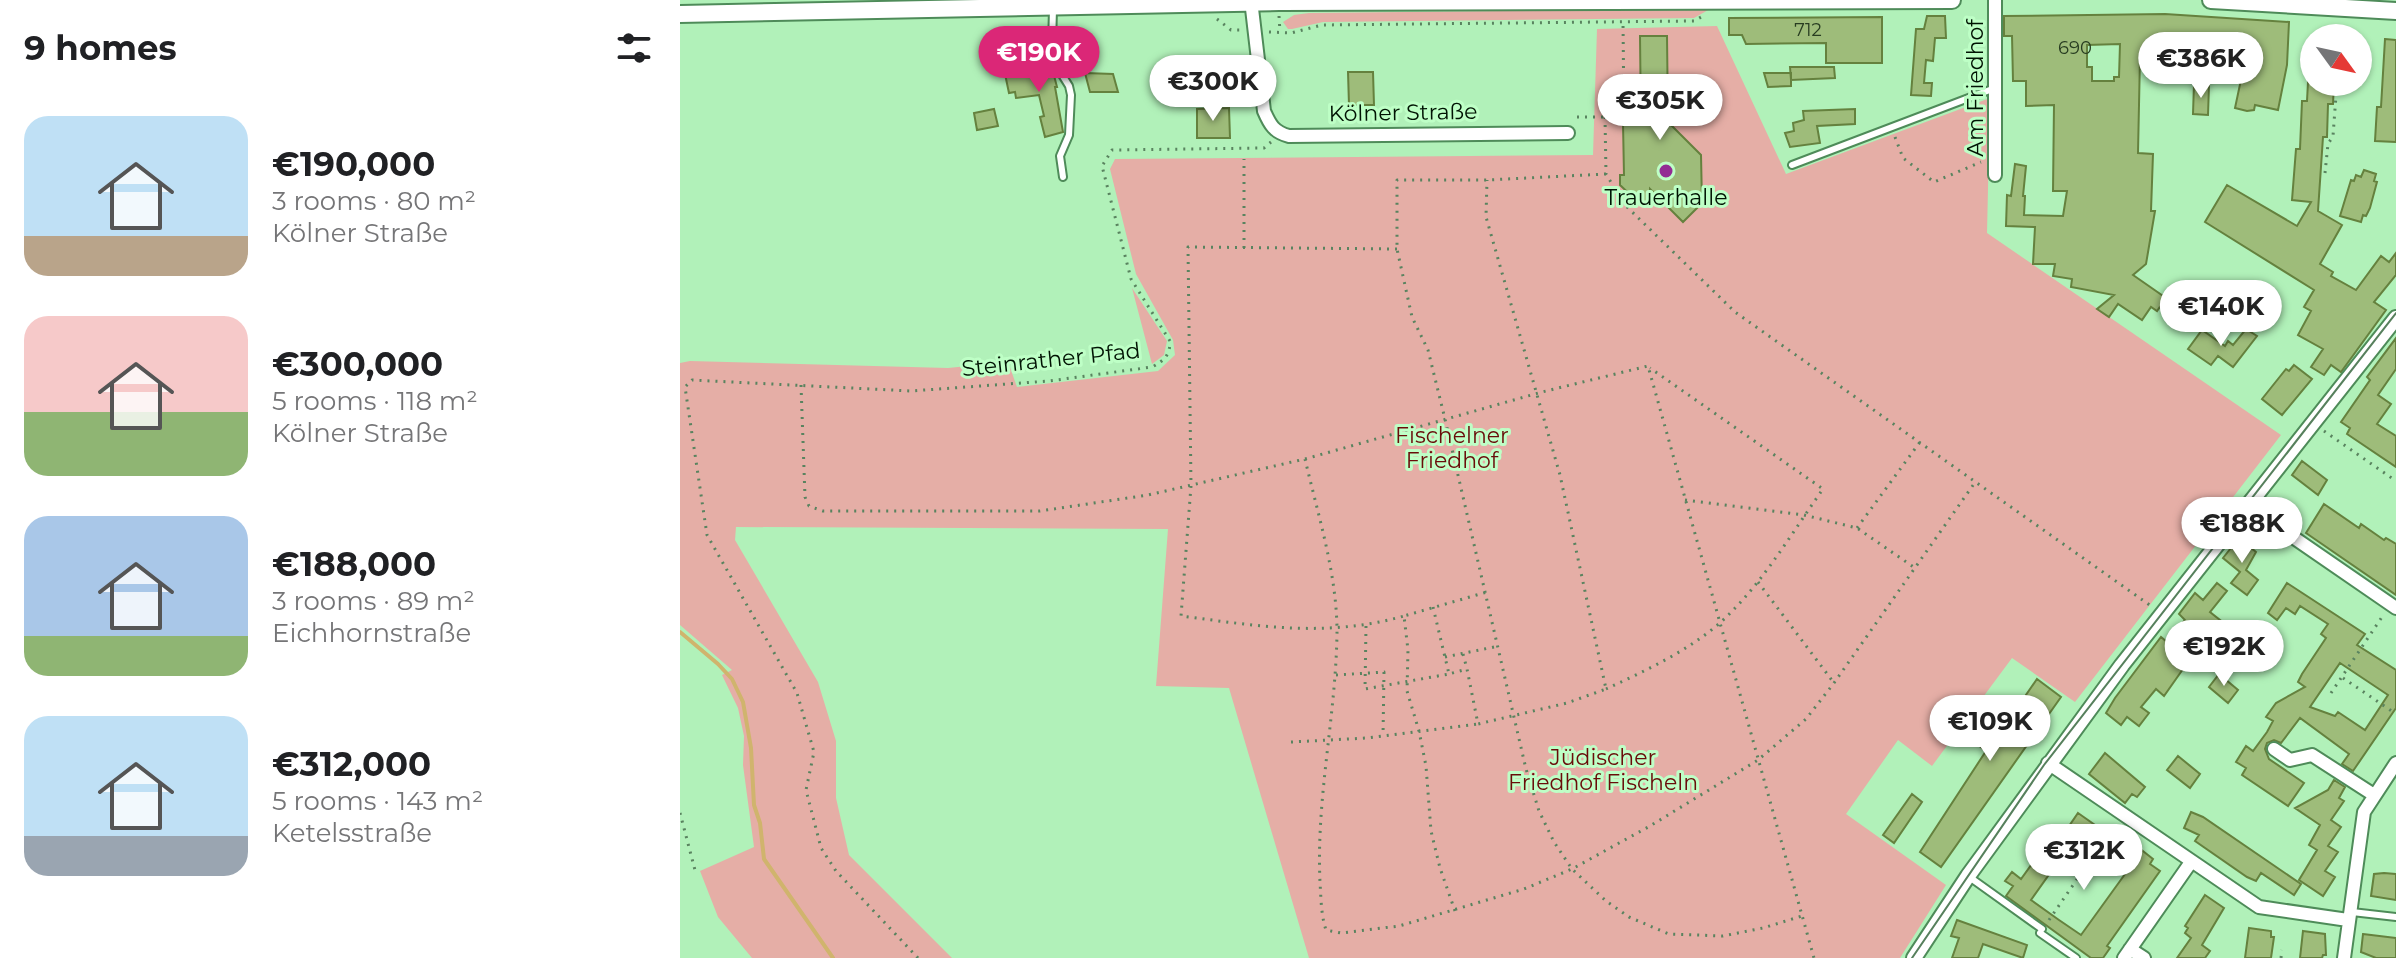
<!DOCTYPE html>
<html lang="en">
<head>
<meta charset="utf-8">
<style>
  body { margin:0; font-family:Montserrat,sans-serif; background:#f2f2f2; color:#202124; height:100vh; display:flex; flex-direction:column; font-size:30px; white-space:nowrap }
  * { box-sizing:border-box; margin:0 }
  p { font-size:26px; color:#757577 }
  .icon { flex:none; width:44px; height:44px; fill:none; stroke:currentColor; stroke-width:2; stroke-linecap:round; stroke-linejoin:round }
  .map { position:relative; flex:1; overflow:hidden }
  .panel { display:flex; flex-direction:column; background:#fff; width:680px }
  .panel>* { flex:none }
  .needle { width:52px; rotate:123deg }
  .controls { position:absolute; left:1620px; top:24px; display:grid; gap:16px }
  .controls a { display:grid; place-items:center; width:72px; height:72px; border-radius:50%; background:#fff; box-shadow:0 2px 6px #0004; font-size:40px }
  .price { position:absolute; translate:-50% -68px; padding:0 18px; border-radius:28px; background:#fff; color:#222; font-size:26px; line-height:52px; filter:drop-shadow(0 2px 4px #0008) }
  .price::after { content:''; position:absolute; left:50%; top:48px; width:24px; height:18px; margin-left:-12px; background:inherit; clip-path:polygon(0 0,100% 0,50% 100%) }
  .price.selected { background:#db2777; color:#fff }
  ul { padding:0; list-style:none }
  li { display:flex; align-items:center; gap:24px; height:200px; padding:0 24px }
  li span { display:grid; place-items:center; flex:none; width:224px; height:160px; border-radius:24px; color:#555 }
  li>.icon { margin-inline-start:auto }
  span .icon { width:96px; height:96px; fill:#fffc; stroke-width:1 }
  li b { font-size:34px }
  h2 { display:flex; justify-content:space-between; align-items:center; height:96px; padding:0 24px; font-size:34px }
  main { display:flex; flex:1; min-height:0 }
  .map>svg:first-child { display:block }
  .green { fill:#e5aea6 }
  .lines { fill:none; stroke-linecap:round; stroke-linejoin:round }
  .stream { stroke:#d0b46d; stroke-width:4 }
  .building { fill:#9ebc7a; stroke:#65813e; stroke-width:2; fill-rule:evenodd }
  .service-casing { stroke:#4e8b59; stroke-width:10 }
  .minor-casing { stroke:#4e8b59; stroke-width:16 }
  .tertiary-casing { stroke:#4e8b59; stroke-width:18 }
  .secondary-casing { stroke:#4e8b59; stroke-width:20 }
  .path { stroke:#59835f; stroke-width:3; stroke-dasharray:2 6; stroke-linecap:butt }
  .service { stroke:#fff; stroke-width:6 }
  .minor { stroke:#fff; stroke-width:12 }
  .tertiary { stroke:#fff; stroke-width:14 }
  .secondary { stroke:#fff; stroke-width:16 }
  .tram { stroke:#57805d; stroke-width:2 }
  .poi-dot { fill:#932d93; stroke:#beffc6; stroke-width:3 }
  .labels { text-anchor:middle; stroke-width:6; stroke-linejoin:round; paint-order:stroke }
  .number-label { font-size:18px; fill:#283d21 }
  .street-label { font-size:22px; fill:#001303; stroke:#beffc6 }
  .poi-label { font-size:22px; fill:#001303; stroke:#beffc6 }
  .park-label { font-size:22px; fill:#690c0a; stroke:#beffc6 }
</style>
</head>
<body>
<main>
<section class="panel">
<h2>9 homes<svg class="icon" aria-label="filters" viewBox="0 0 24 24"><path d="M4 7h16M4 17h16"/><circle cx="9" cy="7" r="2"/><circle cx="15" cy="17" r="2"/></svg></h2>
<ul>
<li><span style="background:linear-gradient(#bfe0f5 75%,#b9a48a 0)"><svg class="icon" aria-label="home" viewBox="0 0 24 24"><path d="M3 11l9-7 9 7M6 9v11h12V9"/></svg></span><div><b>€190,000</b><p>3 rooms · 80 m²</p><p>Kölner Straße</p></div></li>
<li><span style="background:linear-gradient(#f6c9c9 60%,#8fb573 0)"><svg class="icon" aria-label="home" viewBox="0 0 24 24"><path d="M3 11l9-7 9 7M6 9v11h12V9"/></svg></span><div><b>€300,000</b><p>5 rooms · 118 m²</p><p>Kölner Straße</p></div></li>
<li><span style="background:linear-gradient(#a9c7e8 75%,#8fb573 0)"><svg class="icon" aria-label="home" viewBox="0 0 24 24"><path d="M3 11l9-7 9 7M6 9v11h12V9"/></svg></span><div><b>€188,000</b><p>3 rooms · 89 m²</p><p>Eichhornstraße</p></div></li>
<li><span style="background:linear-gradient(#bfe0f5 75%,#9aa5b1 0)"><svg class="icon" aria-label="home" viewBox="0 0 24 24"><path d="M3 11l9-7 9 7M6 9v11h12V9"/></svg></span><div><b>€312,000</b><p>5 rooms · 143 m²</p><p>Ketelsstraße</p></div></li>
</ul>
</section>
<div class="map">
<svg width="1716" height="958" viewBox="0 0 1716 958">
  <rect width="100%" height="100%" fill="#b1f1b9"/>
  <path class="green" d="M 1030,9 L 1014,18 L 643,22 L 612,29 L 608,29 L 603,22 L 614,15 L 629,13 Z
    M 1037,26 L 1106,174 L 1310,98 L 1307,233 L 1601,435 L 1395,702 L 1332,658 L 1252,766 L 1218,740 L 1166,814 L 1266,885 L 1220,958 L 629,958 L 549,688 L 476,686 L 488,529 L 56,527 L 55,540 L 138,682 L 156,741 L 156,798 L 169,855 L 272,958 L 72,958 L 38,917 L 20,871 L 74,847 L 63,765 L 64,736 L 58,708 L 42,675 L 52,670 L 0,625 L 0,363 L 10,361 L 268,368 L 328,362 L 337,387 L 478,371 L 495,355 L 493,340 L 456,274 L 430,169 L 435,159 L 913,155 L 917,29 Z
    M 452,288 L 487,341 L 484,355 L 472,364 Z"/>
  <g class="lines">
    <path class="stream" d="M 0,632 L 38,664 L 52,679 L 63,702 L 71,748 L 74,805 L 80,823 L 84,859 L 153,958"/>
  </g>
  <path class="building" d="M 1485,14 L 1609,22 L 1607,65 L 1598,110 L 1575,105 L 1574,110 L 1567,111 L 1555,108 L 1562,75 L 1554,75 L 1554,61 L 1505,58 L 1506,43 L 1477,42 L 1477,57 L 1460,57 L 1458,153 L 1473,154 L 1471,211 L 1475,211 L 1466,264 L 1453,275 L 1486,298 L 1477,311 L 1471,307 L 1462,320 L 1438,304 L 1429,317 L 1417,309 L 1434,295 L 1391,287 L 1392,279 L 1373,276 L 1375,264 L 1353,264 L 1355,227 L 1326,226 L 1327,195 L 1331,196 L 1335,164 L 1346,166 L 1343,196 L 1345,196 L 1344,215 L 1383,216 L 1387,191 L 1373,191 L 1374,105 L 1346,106 L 1346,81 L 1333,81 L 1332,36 L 1324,36 L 1324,16 ZM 1440,44 L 1439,77 L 1434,77 L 1434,81 L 1412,81 L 1412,67 L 1407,67 L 1407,45 Z
    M 1247,16 L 1265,16 L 1266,38 L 1255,38 L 1253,61 L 1246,60 L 1244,83 L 1252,83 L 1251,96 L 1231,95 L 1236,29 L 1244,29 Z
    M 1202,17 L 1202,63 L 1146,63 L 1146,43 L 1066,44 L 1062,35 L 1049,35 L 1049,18 Z
    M 960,36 L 987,36 L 988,122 L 1021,155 L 1022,203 L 1003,222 L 970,189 L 970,204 L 960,204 L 940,185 L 940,175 L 944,175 L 943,123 L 961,123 Z
    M 1705,39 L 1716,40 L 1716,142 L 1695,141 L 1697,107 L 1701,107 Z
    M 371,64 L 377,87 L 375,87 L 383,132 L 365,137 L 360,117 L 364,116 L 359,95 L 336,98 L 335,92 L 329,93 L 325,74 Z
    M 1110,67 L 1154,67 L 1155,78 L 1111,80 Z
    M 668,72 L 693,72 L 694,105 L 669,105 Z
    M 405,73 L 433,74 L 438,92 L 410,92 Z
    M 1084,73 L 1111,73 L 1111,86 L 1088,87 Z
    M 1628,82 L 1654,82 L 1653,104 L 1648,104 L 1647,137 L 1643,137 L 1638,211 L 1662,225 L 1640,264 L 1653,272 L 1651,276 L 1676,290 L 1701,256 L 1709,262 L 1716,253 L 1716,275 L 1694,302 L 1706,310 L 1661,372 L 1651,365 L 1644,375 L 1631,367 L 1643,349 L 1618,335 L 1631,311 L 1624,307 L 1634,290 L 1525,222 L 1547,185 L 1617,226 L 1631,202 L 1612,200 L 1616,149 L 1620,149 L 1622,101 L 1627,101 Z
    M 1514,84 L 1529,85 L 1528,115 L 1513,114 Z
    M 549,108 L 550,138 L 517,138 L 517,109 Z
    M 314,109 L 318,126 L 297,130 L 294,113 Z
    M 1175,109 L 1175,124 L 1137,126 L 1140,143 L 1110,147 L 1105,133 L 1114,131 L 1113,123 L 1124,120 L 1123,111 Z
    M 1684,170 L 1696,174 L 1694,181 L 1697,182 L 1690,208 L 1686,216 L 1683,215 L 1681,222 L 1660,216 L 1671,180 L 1674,181 L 1676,175 L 1681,177 Z
    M 1566,329 L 1577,336 L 1553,367 L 1538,356 L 1531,365 L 1508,349 L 1522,330 L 1545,346 L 1548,341 L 1553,345 Z
    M 1716,338 L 1716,369 L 1698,395 L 1711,404 L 1697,424 L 1716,436 L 1716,467 L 1667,434 L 1670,428 L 1661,422 L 1690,380 L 1687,377 Z
    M 1614,365 L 1632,379 L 1602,415 L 1582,399 L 1606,369 L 1609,371 Z
    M 1622,461 L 1647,480 L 1638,495 L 1612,475 Z
    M 1644,504 L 1679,528 L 1681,524 L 1704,540 L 1706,538 L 1716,544 L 1716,595 L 1626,533 Z
    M 1559,538 L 1576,552 L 1566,570 L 1578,580 L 1567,595 L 1551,583 L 1560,572 L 1543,558 Z
    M 1537,583 L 1547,591 L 1530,612 L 1545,624 L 1540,630 L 1519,656 L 1515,652 L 1484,696 L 1476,689 L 1461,707 L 1469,713 L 1459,726 L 1447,717 L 1441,725 L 1426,713 L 1435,698 L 1481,637 L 1487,642 L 1505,620 L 1499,614 L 1515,593 L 1523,600 Z
    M 1607,583 L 1685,634 L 1677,645 L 1716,670 L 1716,708 L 1673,771 L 1662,764 L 1669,754 L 1620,718 L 1601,743 L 1594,740 L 1587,743 L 1585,749 L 1589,759 L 1624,783 L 1608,806 L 1562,775 L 1566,768 L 1556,762 L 1566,746 L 1573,751 L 1587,732 L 1593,721 L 1586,717 L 1596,703 L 1625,687 L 1618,682 L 1622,674 L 1646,638 L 1641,634 L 1648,624 L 1620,606 L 1615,614 L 1606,608 L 1597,620 L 1588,613 ZM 1660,663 L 1708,695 L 1685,730 L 1658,712 L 1655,716 L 1630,707 Z
    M 1539,674 L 1558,690 L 1548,703 L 1529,687 Z
    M 1357,679 L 1381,697 L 1261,867 L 1240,852 L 1306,751 L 1282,733 L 1307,697 L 1332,715 Z
    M 1425,753 L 1465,787 L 1457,797 L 1452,794 L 1445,803 L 1409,774 Z
    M 1498,756 L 1520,774 L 1510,788 L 1487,770 Z
    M 1654,780 L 1665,787 L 1659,798 L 1664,801 L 1651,820 L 1661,827 L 1648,846 L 1658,852 L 1645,871 L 1655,877 L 1643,896 L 1619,880 L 1637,850 L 1629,845 L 1640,825 L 1615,808 L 1648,790 Z
    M 1232,794 L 1242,802 L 1214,843 L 1203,835 Z
    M 1511,812 L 1523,817 L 1621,884 L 1614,895 L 1581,873 L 1576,881 L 1567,877 L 1515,841 L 1519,835 L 1504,828 Z
    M 1398,813 L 1415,825 L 1390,860 L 1383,855 L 1351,900 L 1379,920 L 1401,935 L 1453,863 L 1450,861 L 1459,848 L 1473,859 L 1470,864 L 1480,871 L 1427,946 L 1430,948 L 1423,958 L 1411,958 L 1326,896 L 1333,886 L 1325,881 L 1332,872 L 1341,879 L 1367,843 L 1374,848 Z
    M 1704,873 L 1716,874 L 1716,900 L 1691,896 L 1694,874 Z
    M 1525,895 L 1544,908 L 1522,945 L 1530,951 L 1525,958 L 1497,958 L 1511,938 L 1505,933 L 1508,928 L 1505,926 Z
    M 1277,920 L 1347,945 L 1343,958 L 1303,944 L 1298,958 L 1272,958 L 1279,938 L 1271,936 Z
    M 1569,928 L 1591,931 L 1591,937 L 1594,937 L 1591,958 L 1565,958 Z
    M 1623,931 L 1645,934 L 1646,955 L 1643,955 L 1642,958 L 1620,958 Z
    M 1683,934 L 1716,938 L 1716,958 L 1696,958 L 1681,952 Z"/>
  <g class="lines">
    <g class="service-casing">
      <path id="service" d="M 373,9 L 372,45 L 379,70 L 389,86 L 391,95 L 389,135 L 380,156 L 383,177
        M 1112,165 L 1315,88
        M 1288,876 L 1362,929
        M 1672,912 L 1716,917
        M 1360,933 L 1396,958"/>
    </g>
    <g class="minor-casing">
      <path id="minor" d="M 571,0 L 584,111 C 590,125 594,132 609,136 L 888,133
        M 1315,0 L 1315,175
        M 1568,506 L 1716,608
        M 1594,749 L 1610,760 L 1632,755 L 1694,795
        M 1368,763 L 1579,907 L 1668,920
        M 1450,949 L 1464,958
        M 1444,958 L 1511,862
        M 1664,958 L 1684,812 L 1716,763"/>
    </g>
    <g class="tertiary-casing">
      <path id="tertiary" d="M 1234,958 L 1288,876 L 1442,665 L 1716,318"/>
    </g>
    <g class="secondary-casing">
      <path id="secondary" d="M 1531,0 L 1716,11
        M 0,14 L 599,2 L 1272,0"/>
    </g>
    <path class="path" d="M 599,16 L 600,32
      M 537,19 L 551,30 L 562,30
      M 589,32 L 611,33 L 642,25 L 1014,21 L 1023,16
      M 1660,38 L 1662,24
      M 897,117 L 944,117 L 943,22
      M 925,117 L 926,174 L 945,205 L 1055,312 L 1471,606
      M 944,117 L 992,117
      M 1215,137 L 1223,158 L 1254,182 L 1301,162
      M 1645,173 L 1648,144 L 1653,136 L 1657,82
      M 926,174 L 807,180 L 717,180 L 717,249 L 732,317 L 748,350 L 765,419 L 846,769 L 859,811 L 874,842 L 892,869 L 926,901 L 949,917 L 989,934 L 1043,936 L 1083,928 L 1122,916
      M 564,248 L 564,159
      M 717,249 L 508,247 L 511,486 L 501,616 C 579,626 646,638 724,616
      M 121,385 L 125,497 L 129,506 L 143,511 L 360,511 L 468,495 L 625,459 L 862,392 L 968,366 L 1134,958
      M 1644,431 L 1716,481
      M 625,459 C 638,515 657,574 657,632 C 656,716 636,798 640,882 C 641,898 641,915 646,930 L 661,933 L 719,926 L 844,889 L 892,869 L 970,826 L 1078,760 L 1126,719 L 1154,683 L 1296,481
      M 1005,500 L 1124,515 L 1177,528 L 1235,568
      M 1177,528 L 1240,442
      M 1078,582 L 1154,683
      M 753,607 L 769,674 L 787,669 L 798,724 L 887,703 L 926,689 L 880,475 L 806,217 L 807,180
      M 686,626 L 685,689 L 769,674
      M 783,654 L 787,669
      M 765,657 L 819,646
      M 656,675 L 704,672 L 703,736
      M 1663,678 L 1716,714
      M 926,689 C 965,671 1010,650 1042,621 C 1083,583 1111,534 1143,489 L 970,368
      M 1651,693 L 1704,614
      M 611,742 L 687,738 L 798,724
      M 0,813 L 16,874
      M 775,911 L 760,868 L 751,831 L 746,766 L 739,731 L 727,691 L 728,650 L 724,616 L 807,592
      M 1369,920 L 1435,824
      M 238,958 L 156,871 L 141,848 L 126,790 L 134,752 L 117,693 L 27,535 L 5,387 L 12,380 L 231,391 L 369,381 L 472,367 C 485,360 490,355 490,341 L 451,279 L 422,166 L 432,150 L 584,148 L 591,142
      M 1601,958 L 1602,950"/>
    <use href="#service" class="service"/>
    <use href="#minor" class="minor"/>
    <use href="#tertiary" class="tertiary"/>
    <use href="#secondary" class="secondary"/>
    <path class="tram" d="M 1232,958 L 1364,765 L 1716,313"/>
  </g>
  <circle class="poi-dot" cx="986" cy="171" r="8"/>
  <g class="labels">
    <g class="number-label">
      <text x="1128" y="36">712</text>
      <text x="1395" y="54">690</text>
    </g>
    <g class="street-label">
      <text transform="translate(1295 88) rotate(-90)" y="8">Am Friedhof</text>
      <text transform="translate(723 112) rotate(-1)" y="8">Kölner Straße</text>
      <text transform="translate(371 359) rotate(-6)" y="8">Steinrather Pfad</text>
    </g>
    <g class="poi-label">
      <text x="986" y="205">Trauerhalle</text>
    </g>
    <g class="park-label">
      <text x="772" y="443">Fischelner<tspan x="772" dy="25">Friedhof</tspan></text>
      <text x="923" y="765">Jüdischer<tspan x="923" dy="25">Friedhof Fischeln</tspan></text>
    </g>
  </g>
</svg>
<div class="controls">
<a><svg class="needle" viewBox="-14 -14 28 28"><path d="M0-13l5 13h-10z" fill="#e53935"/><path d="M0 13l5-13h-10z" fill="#757577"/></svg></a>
</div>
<b class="price selected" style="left:359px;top:94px">€190K</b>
<b class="price" style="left:1521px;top:100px">€386K</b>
<b class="price" style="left:533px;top:123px">€300K</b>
<b class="price" style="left:980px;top:142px">€305K</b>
<b class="price" style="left:1541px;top:348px">€140K</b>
<b class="price" style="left:1562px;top:565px">€188K</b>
<b class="price" style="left:1544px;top:688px">€192K</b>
<b class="price" style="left:1310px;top:763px">€109K</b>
<b class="price" style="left:1404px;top:892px">€312K</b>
</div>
</main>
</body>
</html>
